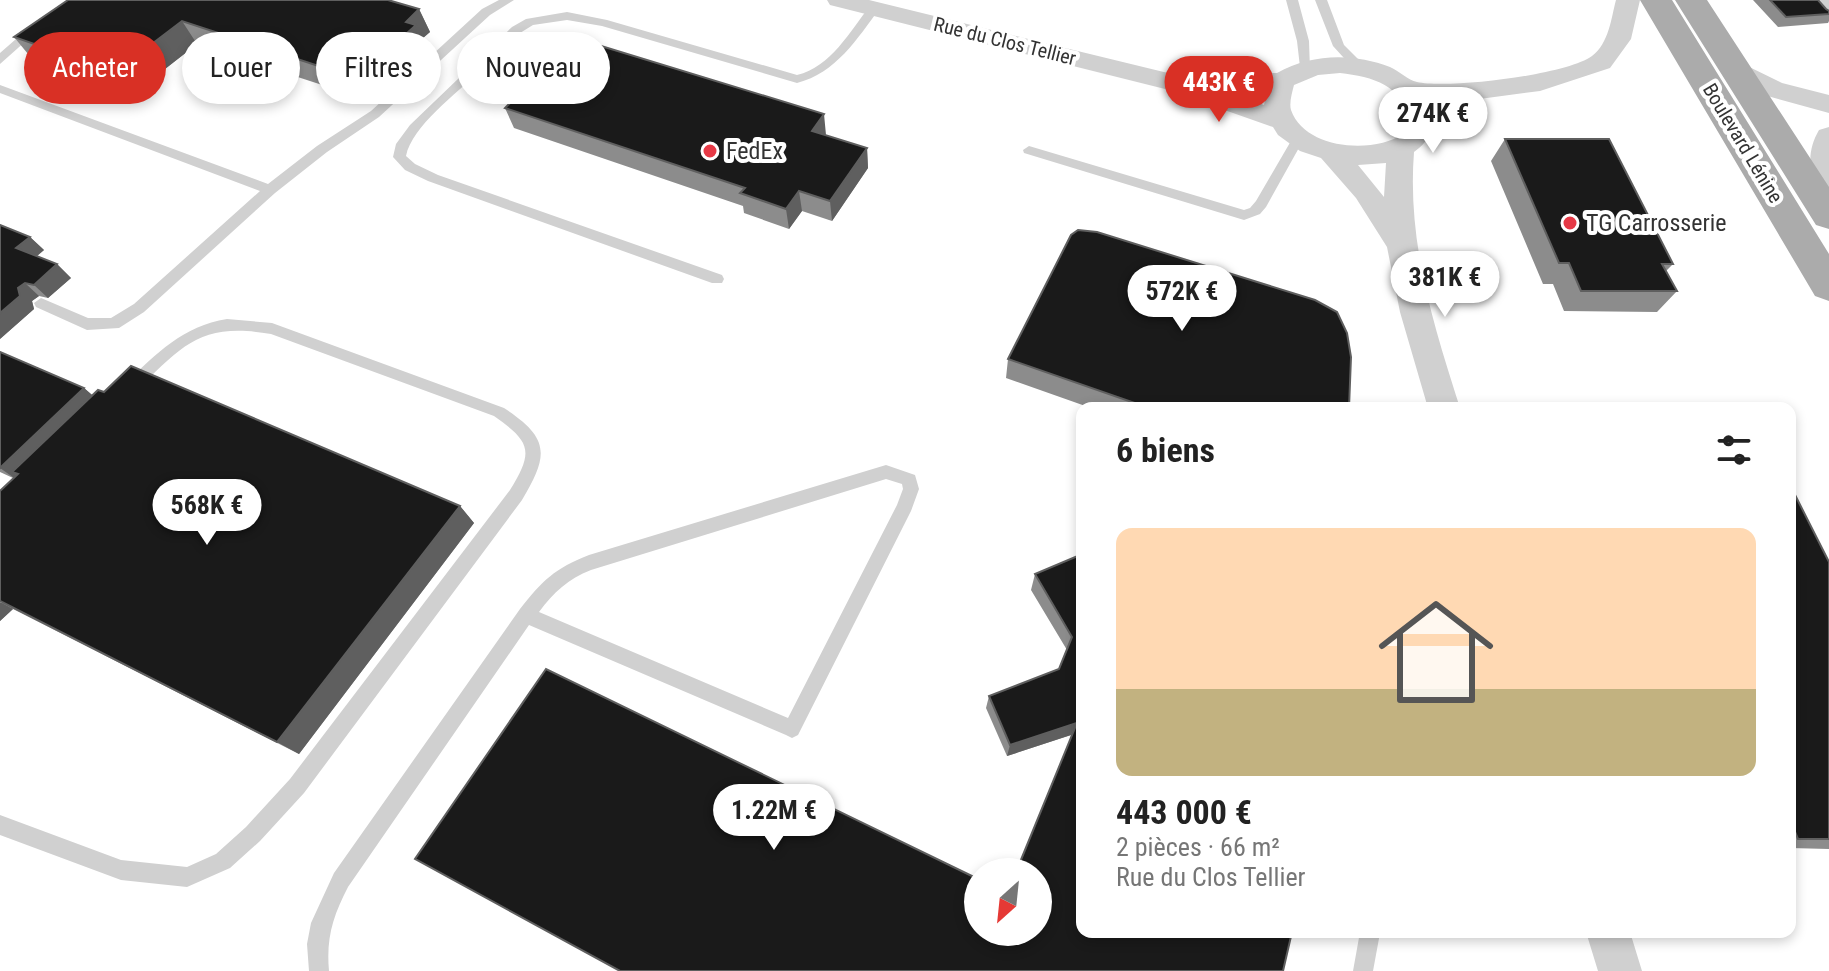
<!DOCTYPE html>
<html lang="fr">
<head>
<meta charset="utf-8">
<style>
  body { margin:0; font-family:"Roboto Condensed",sans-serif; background:#f6f6f6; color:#222; height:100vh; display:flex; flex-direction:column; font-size:30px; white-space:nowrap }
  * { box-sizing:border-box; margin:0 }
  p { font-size:26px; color:#767676 }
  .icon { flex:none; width:44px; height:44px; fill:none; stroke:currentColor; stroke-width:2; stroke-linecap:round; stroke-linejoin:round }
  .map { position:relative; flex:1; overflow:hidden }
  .side { position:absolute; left:1076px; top:402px; width:720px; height:536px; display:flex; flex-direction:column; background:#fff; border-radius:16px; box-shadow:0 4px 12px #0003 }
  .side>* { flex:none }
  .banner { position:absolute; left:24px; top:32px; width:760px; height:72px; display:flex; gap:16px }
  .needle { width:52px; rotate:207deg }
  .buttons { position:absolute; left:964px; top:858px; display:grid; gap:16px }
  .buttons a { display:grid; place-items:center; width:88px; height:88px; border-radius:50%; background:#fff; box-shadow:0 4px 12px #0003; font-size:40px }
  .price { position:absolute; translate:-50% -68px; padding:0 18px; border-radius:28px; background:#fff; color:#222; font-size:26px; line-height:52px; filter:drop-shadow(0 2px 4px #0008) }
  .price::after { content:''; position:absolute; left:50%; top:48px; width:24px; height:18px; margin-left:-12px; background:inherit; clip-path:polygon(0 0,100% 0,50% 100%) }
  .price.on { background:#d93025; color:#fff }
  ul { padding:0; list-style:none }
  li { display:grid; align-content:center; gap:16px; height:424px; padding:0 40px }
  li span { display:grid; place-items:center; height:248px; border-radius:16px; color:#555 }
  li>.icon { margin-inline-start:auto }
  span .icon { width:144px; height:144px; fill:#fffc; stroke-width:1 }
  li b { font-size:34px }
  h2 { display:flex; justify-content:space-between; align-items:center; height:96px; padding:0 40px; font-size:34px }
  .tag { padding:0 28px; border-radius:36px; background:#fff; box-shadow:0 4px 12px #0003; font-size:28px; line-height:72px }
  .tag.on { background:#d93025; color:#fff }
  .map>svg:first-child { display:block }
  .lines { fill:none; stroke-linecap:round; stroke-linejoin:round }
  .service { fill:#d0d0d0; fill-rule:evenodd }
  .minor { fill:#d0d0d0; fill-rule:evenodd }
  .primary { fill:#ababab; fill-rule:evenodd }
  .wall { fill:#8c8c8c }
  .shaded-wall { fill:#5f5f5f }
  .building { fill:#1a1a1a; stroke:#5f5f5f; stroke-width:2 }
  .poi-dot { fill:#e63946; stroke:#fff; stroke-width:3 }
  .labels { text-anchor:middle; stroke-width:8; stroke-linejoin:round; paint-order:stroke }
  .far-street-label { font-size:20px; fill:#333; stroke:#fff }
  .poi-label { font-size:24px; fill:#333; stroke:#fff; text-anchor:start }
</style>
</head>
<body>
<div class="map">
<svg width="1829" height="971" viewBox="0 0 1829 971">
  <rect width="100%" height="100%" fill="#fff"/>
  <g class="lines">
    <path class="service" d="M 499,0 L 514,0 L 490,15 L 379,117 L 327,152 L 275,193 L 144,312 L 119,328 L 87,330 L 36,307 L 34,303 L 41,298 L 88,318 L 111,318 L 134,304 L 260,191 L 0,93 L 0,85 L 268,184 L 317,146 L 371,111 L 482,9 Z
      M 1286,0 L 1298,0 L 1309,41 L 1310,70 L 1302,70 L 1300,67 L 1297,41 Z
      M 1315,0 L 1327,0 L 1344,45 L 1362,63 L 1362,69 L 1354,69 L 1333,46 Z
      M 874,4 L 880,8 C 857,39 836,73 797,83 L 602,26 L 567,20 L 533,25 L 520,33 L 486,66 L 543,85 L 543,91 L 535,91 L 479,72 C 457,93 412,126 406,156 L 415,164 L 438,175 L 722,275 L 724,279 L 722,283 L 712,283 L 428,181 L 405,170 L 393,157 L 396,144 L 410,125 L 512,27 L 526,19 L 567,12 L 607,20 L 797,75 C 831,67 850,31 870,6 Z
      M 32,25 L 38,29 L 36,32 L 0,64 L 0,53 Z
      M 1299,133 L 1305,137 L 1266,207 L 1260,214 L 1244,220 L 1024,153 L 1023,150 L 1029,146 L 1244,210 L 1250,208 L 1256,201 L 1295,134 Z
      M 227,319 L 272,323 L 504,408 C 550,438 549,455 522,500 L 304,793 L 260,841 L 230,868 L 187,887 L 121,880 L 0,835 L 0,815 L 121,860 L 187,867 L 216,854 L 246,827 L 290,779 L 510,490 C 534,451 531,442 494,416 L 271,334 C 201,322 183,345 136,391 L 126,391 L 123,387 L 126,383 C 157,353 183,326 227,319 Z
      M 886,465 L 915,475 L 919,489 L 911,511 L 798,735 L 792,738 L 786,735 L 529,625 L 348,887 C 333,916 326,938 329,971 L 309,971 L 307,944 L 311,923 L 334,873 L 520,609 C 542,581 555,568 589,555 ZM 886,479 L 902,484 L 903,489 L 897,505 L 788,718 L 539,612 C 554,592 568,579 591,570 Z
      M 1360,932 L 1380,933 L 1373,971 L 1353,971 Z"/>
    <path class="minor" d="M 827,0 L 869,0 L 1172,74 L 1277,73 C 1312,53 1354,53 1390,67 C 1399,71 1408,80 1417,82 C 1449,89 1566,75 1592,56 C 1609,43 1611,19 1616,0 L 1640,0 L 1631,39 L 1610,68 L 1540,91 L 1472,100 L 1428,99 C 1436,120 1434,138 1414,152 C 1407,242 1433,323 1460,408 L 1428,408 L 1400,312 L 1387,247 L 1356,198 L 1321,158 L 1300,151 L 1278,135 L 1273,127 L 1165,89 L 830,5 ZM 1340,73 C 1377,77 1414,89 1403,134 C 1374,154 1305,150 1291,110 C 1289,103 1292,93 1294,85 L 1318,75 ZM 1221,90 L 1267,90 L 1264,105 ZM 1386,163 L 1384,197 L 1358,165 Z
      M 1806,0 L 1829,0 L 1829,20 L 1820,17 Z
      M 1733,59 L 1782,83 L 1829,95 L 1829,113 L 1764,95 L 1724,73 L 1720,67 L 1724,61 Z
      M 1829,127 L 1829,193 L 1819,190 C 1807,169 1808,149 1819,130 Z
      M 1586,932 L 1630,932 L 1642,971 L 1598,971 Z"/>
    <path class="primary" d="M 1640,0 L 1672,0 L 1829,254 L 1829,301 L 1815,296 Z
      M 1675,0 L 1707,0 L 1829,187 L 1829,229 L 1816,225 Z"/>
  </g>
  <path class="wall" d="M 68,0 L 419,9 L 430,32 L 423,38 L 427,47 L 398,74 L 387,71 L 359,97 L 197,44 L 133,94 L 33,60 L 14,37 Z
    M 1753,0 L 1818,0 L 1826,9 L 1829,11 L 1829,21 L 1828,23 L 1778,27 Z
    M 505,108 L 826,135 L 867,148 L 868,168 L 832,221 L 802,211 L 789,229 L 744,213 L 743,206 L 514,128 Z
    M 1505,139 L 1673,264 L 1666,271 L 1677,291 L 1657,312 L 1564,311 L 1553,284 L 1543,284 L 1491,161 Z
    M 30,237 L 44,250 L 37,256 L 57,264 L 71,278 L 48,298 L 39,296 L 32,301 L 34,309 L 0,339 Z
    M 0,352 L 84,388 L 92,395 L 460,506 L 474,523 L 299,754 L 13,609 L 0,621 L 13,478 L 0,472 Z
    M 1008,359 L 1349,408 L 1091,408 L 1006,378 Z
    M 1790,485 L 1829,562 L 1829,849 L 1790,848 Z
    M 1080,555 L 1082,932 L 1038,932 L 1071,735 L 1007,756 L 986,708 L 989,696 L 1059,669 L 1067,650 L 1031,590 L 1035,574 Z"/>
  <path class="shaded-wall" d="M 419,9 L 430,32 L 423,38 L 427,47 L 398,74 L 386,52 L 406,22 Z
    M 182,21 L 197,44 L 133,94 L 115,72 Z
    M 375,49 L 387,71 L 359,97 L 346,75 Z
    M 824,114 L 826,135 L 812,131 Z
    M 867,148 L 868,168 L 832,221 L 830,201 Z
    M 799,191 L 802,211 L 789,229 L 786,209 Z
    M 30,237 L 44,250 L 31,261 L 16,248 Z
    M 57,264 L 71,278 L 48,298 L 34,285 Z
    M 25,283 L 39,296 L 32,301 L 34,309 L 0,339 L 0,313 L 18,288 Z
    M 84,388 L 98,400 L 12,472 L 20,477 L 17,480 L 0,468 Z
    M 460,506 L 474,523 L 299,754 L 277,742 Z
    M 0,602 L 13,609 L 0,621 Z
    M 1077,723 L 1071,735 L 1007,756 L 1010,745 Z"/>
  <path class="building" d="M 68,0 L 388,0 L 419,9 L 406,22 L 416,25 L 386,52 L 375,49 L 346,75 L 182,21 L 115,72 L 14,37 Z
    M 1770,0 L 1818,0 L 1826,9 L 1829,11 L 1829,14 L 1786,17 Z
    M 575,38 L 824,114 L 812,131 L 867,148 L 830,201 L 799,191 L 786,209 L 740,193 L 745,188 L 505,108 Z
    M 1505,139 L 1609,139 L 1673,264 L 1662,264 L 1677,291 L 1581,291 L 1569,263 L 1559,263 Z
    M 0,225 L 30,237 L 16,248 L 57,264 L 34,285 L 25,283 L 18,288 L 20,296 L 0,313 Z
    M 1078,230 L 1097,232 L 1315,300 L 1337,312 L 1347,333 L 1351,357 L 1349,408 L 1149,408 L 1008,359 L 1071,235 Z
    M 0,352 L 84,388 L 0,468 Z
    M 131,366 L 460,506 L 277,742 L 0,601 L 0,491 L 18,474 L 12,472 L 98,390 L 104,392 Z
    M 1790,485 L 1829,562 L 1829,839 L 1798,839 L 1790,820 Z
    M 1080,555 L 1082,558 L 1082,932 L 1292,932 L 1283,971 L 620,971 L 415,859 L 546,669 L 978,879 L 978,932 L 1038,932 L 1038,872 L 1016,872 L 1077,723 L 1010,745 L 989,696 L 1059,669 L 1072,637 L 1035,574 Z"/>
  <g class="poi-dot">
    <circle cx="710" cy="151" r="8"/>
    <circle cx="1570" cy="223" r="8"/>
  </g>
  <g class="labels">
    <g class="far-street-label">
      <text transform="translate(1005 41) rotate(14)" y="7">Rue du Clos Tellier</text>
      <text transform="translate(1743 143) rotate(59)" y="7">Boulevard Lénine</text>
    </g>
    <g class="poi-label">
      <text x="726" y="159">FedEx</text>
      <text x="1586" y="231">TG Carrosserie</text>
    </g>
  </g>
</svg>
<div class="buttons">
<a><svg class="needle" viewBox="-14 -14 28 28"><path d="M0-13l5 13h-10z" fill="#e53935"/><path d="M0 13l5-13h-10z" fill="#767676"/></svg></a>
</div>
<b class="price on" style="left:1219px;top:124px">443K €</b>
<b class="price" style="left:1433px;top:155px">274K €</b>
<b class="price" style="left:1445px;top:319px">381K €</b>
<b class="price" style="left:1182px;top:333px">572K €</b>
<b class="price" style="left:207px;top:547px">568K €</b>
<b class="price" style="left:774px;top:852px">1.22M €</b>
<div class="banner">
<a class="tag on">Acheter</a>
<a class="tag">Louer</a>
<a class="tag">Filtres</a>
<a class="tag">Nouveau</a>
</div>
<section class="side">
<h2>6 biens<svg class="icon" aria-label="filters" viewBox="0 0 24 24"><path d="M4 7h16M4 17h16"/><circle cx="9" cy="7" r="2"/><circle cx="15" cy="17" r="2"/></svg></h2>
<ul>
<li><span style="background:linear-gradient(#ffd9b3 65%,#c2b280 0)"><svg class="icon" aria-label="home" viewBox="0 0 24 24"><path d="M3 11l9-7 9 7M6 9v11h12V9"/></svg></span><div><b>443 000 €</b><p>2 pièces · 66 m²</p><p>Rue du Clos Tellier</p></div></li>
</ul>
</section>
</div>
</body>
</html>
